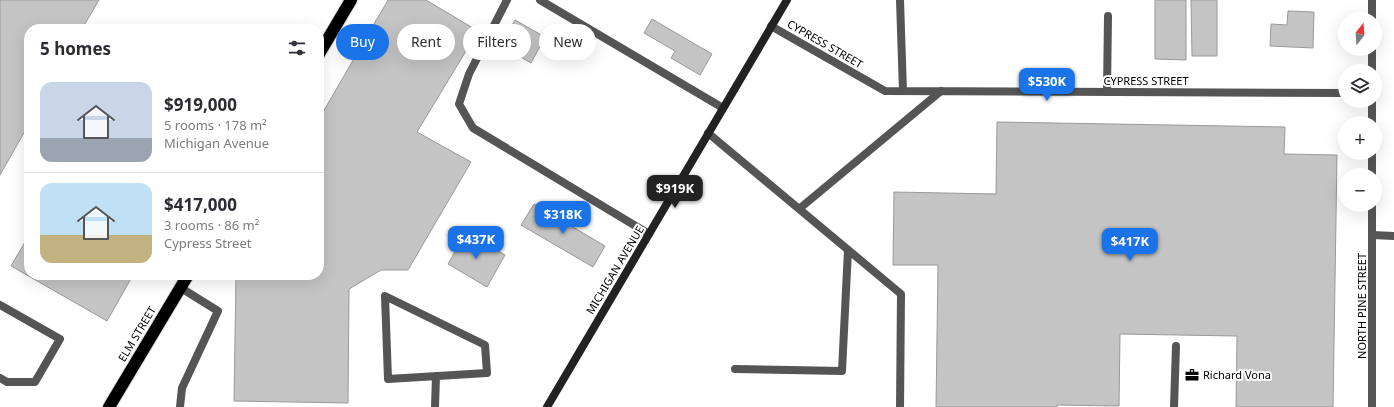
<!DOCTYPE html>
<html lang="en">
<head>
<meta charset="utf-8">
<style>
  body { margin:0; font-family:"Noto Sans",sans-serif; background:#f2f2f3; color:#2b2b33; height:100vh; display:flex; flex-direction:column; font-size:15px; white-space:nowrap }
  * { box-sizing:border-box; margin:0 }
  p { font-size:13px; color:#7c7c81 }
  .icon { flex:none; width:22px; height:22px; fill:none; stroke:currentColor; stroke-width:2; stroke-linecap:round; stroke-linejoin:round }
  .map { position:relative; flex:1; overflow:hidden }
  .side { position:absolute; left:24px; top:24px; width:300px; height:256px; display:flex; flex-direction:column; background:#fff; border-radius:16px; box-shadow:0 4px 16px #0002 }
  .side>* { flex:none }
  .banner { position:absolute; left:336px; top:24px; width:380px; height:36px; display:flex; gap:8px }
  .needle { width:26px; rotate:17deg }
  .tools { position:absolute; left:1338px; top:12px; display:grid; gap:8px }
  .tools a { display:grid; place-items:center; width:44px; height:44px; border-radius:50%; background:#fff; box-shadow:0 4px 16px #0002; font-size:20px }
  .price { position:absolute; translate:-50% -34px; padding:0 9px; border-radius:8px; background:#1a73e8; color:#fff; font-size:13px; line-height:26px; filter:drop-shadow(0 1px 2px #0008) }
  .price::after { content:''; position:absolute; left:50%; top:24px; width:12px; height:9px; margin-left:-6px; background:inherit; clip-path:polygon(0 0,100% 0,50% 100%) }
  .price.selected { background:#222; color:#fff }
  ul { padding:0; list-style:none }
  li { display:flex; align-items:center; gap:12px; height:100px; padding:0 16px }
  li+li { border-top:1px solid #e1e1e2 }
  li span { display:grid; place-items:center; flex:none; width:112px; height:80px; border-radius:12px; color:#555 }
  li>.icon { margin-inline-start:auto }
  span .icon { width:48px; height:48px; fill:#fffc; stroke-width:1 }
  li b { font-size:17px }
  h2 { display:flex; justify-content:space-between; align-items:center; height:48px; padding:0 16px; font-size:17px }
  .tag { padding:0 14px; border-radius:18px; background:#fff; box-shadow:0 4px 16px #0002; font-size:14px; line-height:36px }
  .tag.selected { background:#1a73e8; color:#fff }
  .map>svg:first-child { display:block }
  .building { fill:#c4c4c4; stroke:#999 }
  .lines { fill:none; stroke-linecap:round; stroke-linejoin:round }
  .highway-casing { stroke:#dbdbdb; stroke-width:14 }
  .lane { stroke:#555; stroke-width:8 }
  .street { stroke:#555; stroke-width:8 }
  .secondary { stroke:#222; stroke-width:8 }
  .highway { stroke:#000; stroke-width:12 }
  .labels { text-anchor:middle; stroke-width:4; stroke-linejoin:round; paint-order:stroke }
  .street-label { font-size:11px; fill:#000; stroke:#fff }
  .poi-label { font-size:11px; fill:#000; stroke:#fff; text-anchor:start }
</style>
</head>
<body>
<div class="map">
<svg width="1394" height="407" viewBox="0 0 1394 407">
  <rect width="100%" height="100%" fill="#fff"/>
  <path class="building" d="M 0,0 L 99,0 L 82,29 L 29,29 L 29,124 L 0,175 Z
    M 388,0 L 426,0 L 478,31 L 417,132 L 471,162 L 408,270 L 381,270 L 349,289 L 348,403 L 234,401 L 236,275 L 319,275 L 319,119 Z
    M 1155,0 L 1186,0 L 1186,60 L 1155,59 Z
    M 1191,0 L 1217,0 L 1217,56 L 1192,56 Z
    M 1288,11 L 1314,12 L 1313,48 L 1270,46 L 1271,24 L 1287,25 Z
    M 652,19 L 712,54 L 700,75 L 671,58 L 675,51 L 644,33 Z
    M 515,20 L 545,37 L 531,63 L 500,45 Z
    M 997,122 L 1285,127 L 1284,154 L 1337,155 L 1333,407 L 1236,407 L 1237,336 L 1120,334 L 1119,406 L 1057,405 L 1057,407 L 936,407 L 938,265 L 893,265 L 894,192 L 996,194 Z
    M 534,204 L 605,246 L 593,267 L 521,225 Z
    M 466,232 L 505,255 L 487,287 L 448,264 Z
    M 29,235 L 29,275 L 133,275 L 107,321 L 11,266 Z"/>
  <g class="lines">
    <g class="highway-casing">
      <path id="highway" d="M 319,54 L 351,0
        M 109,407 L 188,275"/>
    </g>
    <path class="lane" d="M 507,0 L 469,74 L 459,104 L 473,128 L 649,234
      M 540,0 L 723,108
      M 900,0 L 903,91
      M 1107,92 L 1108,16
      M 708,133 L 901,294 L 900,407
      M 799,209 L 941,91
      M 1372,235 L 1394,236
      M 385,296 L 485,345 L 487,373 L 388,379 Z
      M 0,305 L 60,339 L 35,382 L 7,382 L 0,378
      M 735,369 L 842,371 L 848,250
      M 180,407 L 182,388 L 218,311 L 181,288
      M 435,407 L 436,376
      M 1174,407 L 1176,346"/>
    <path class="street" d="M 1372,19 L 1372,0
      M 771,26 L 885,91 L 1345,93
      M 1372,71 L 1372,49
      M 1372,101 L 1372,123
      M 1372,153 L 1372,175
      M 1372,407 L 1372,205"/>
    <path class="secondary" d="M 547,407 L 787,0"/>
    <use href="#highway" class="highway"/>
  </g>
  <defs>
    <g id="office-bare" transform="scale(1.08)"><path d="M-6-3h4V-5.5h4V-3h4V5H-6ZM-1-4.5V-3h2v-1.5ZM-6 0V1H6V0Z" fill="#000" stroke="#fff" stroke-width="2.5" paint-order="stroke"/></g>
  </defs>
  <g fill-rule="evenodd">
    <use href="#office-bare" x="1192" y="375"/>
  </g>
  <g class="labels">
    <g class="street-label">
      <text transform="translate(825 44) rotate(30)" y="4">CYPRESS STREET</text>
      <text x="1146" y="85">CYPRESS STREET</text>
      <text transform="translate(615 270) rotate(-59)" y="4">MICHIGAN AVENUE</text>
      <text transform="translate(1362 306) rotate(-90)" y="4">NORTH PINE STREET</text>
      <text transform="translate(137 334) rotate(-59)" y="4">ELM STREET</text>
    </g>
    <g class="poi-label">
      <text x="1203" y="379">Richard Vona</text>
    </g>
  </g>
</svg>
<div class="tools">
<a><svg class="needle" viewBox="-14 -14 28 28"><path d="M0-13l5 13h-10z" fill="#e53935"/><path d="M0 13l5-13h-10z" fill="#7c7c81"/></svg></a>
<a><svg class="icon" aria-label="layers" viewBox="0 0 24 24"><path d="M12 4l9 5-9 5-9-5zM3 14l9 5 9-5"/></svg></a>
<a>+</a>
<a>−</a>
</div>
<b class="price" style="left:1047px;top:102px">$530K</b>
<b class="price selected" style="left:675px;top:209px">$919K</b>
<b class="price" style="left:563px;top:235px">$318K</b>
<b class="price" style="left:476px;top:260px">$437K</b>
<b class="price" style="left:1130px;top:262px">$417K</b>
<div class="banner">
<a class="tag selected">Buy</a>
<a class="tag">Rent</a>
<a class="tag">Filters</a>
<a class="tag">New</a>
</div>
<section class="side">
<h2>5 homes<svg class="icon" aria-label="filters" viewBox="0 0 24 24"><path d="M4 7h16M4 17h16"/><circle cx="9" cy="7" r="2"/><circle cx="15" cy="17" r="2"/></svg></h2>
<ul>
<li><span style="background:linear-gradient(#c9d6e8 70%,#9aa5b1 0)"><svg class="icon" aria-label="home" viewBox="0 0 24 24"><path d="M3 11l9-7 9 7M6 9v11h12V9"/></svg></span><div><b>$919,000</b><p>5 rooms · 178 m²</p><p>Michigan Avenue</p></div></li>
<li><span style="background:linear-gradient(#bfe0f5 65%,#c2b280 0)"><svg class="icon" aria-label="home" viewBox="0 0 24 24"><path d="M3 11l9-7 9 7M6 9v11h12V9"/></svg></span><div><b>$417,000</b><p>3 rooms · 86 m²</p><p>Cypress Street</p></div></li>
</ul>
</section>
</div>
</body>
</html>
